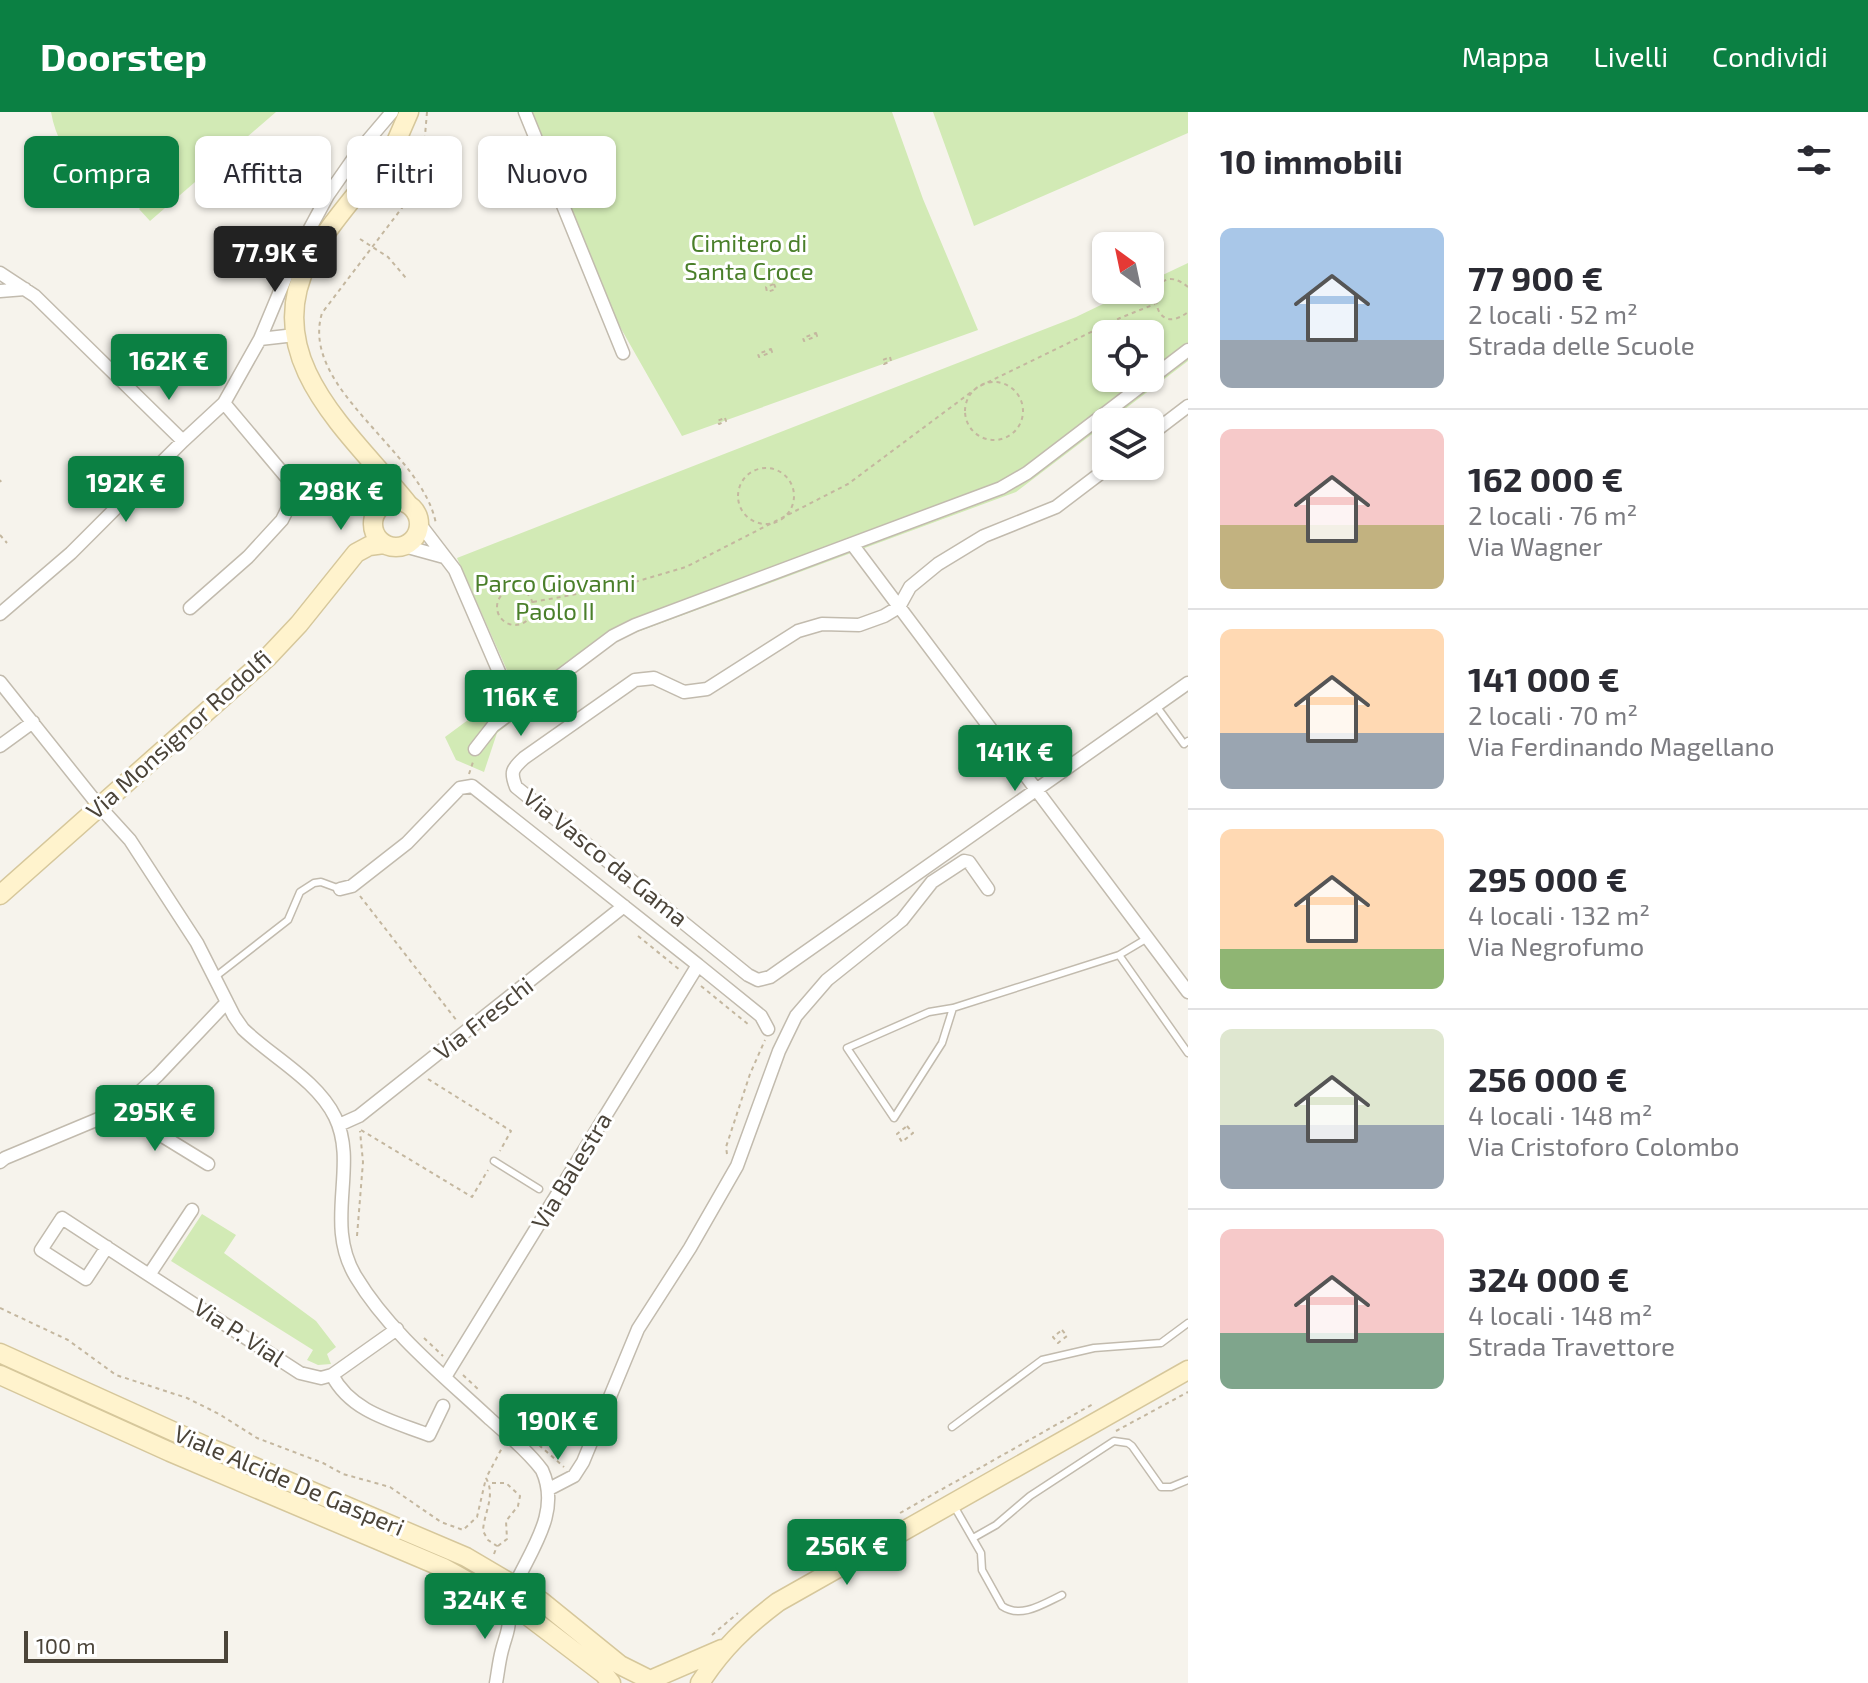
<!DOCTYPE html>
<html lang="it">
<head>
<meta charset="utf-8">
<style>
  body { margin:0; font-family:"Exo 2",sans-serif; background:#f2f2f3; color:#2b2b33; height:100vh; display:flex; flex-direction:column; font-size:30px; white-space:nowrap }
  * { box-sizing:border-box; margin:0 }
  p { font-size:26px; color:#7c7c81 }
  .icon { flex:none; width:44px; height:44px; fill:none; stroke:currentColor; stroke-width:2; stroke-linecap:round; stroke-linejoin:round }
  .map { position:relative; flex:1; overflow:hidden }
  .details { display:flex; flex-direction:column; background:#fff; width:680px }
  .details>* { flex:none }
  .banner { position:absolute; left:24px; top:24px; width:760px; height:72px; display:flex; gap:16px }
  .needle { width:52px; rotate:327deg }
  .controls { position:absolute; left:1092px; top:120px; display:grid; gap:16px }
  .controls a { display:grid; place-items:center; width:72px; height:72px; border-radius:12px; background:#fff; box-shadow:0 2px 6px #0004; font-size:40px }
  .scale { position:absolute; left:24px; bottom:20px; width:204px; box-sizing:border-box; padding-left:8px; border:4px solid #4b4439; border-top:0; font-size:22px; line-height:28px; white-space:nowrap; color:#4b4439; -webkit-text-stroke:6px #fff; paint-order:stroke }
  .price { position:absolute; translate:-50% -68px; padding:0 18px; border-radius:8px; background:#0b8043; color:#fff; font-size:26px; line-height:52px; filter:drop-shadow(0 2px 4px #0008) }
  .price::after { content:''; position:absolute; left:50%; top:48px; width:24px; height:18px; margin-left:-12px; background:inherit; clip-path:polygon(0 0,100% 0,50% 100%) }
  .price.active { background:#222; color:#fff }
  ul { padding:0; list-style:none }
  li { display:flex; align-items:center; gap:24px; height:200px; padding:0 32px }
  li+li { border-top:2px solid #e1e1e2 }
  li span { display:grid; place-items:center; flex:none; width:224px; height:160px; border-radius:12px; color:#555 }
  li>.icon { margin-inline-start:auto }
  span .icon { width:96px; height:96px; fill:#fffc; stroke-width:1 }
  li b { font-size:34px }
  h2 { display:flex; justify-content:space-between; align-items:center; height:96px; padding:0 32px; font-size:34px }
  .chip { padding:0 28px; border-radius:12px; background:#fff; box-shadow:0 2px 6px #0004; font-size:28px; line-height:72px }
  .chip.active { background:#0b8043; color:#fff }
  header { display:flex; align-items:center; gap:48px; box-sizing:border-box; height:112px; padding:0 40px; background:#0b8043; color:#fff }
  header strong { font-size:38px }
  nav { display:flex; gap:44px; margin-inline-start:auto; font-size:28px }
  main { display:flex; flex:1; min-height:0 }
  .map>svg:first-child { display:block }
  .green { fill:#d2eab5; fill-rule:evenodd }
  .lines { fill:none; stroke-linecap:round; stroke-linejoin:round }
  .lane-casing { stroke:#c2bbae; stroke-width:9 }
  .street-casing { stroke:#c2bbae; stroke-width:15 }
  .secondary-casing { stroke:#d6c79b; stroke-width:21 }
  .path { stroke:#c4b79f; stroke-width:2; stroke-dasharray:4 4; stroke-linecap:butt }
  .lane { stroke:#fff; stroke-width:6 }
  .street { stroke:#fff; stroke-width:12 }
  .secondary { stroke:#fff3cd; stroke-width:18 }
  .labels { text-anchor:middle; stroke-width:6; stroke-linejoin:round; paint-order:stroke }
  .park-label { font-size:24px; fill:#4a7f2a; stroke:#fff }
  .street-label { font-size:24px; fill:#4b4439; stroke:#fff }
</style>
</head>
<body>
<header>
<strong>Doorstep</strong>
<nav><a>Mappa</a><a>Livelli</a><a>Condividi</a></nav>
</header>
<main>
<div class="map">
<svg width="1188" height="1571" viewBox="0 0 1188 1571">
  <rect width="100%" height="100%" fill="#f6f3ec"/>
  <path class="green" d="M 51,0 L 276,0 L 150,109 L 139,97 L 155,82 C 103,83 60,53 51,0 Z
    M 528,0 L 892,0 L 923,87 L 978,218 L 682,324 L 611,199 Z
    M 933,0 L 1188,0 L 1188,21 L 974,114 Z
    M 1188,151 L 1188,249 L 1016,380 L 621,526 L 497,621 L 484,660 L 456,648 L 445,625 L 514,574 L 457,446 L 1076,205 L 1132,178 L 1150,178 L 1150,169 ZM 1106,222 L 1150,222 L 1150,266 L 1106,266 Z
    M 202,1102 L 236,1123 L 224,1141 L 316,1209 L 336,1235 L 327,1242 L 331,1252 L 318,1253 L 307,1248 L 313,1238 L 171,1149 Z"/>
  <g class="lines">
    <g class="lane-casing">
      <path id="lane" d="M 1157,595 L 1184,632 L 1188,629
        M 1119,843 L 1188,941
        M 215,865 L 288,808 L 300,780 L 314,771 L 321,770 L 340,777
        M 953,896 L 942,931 L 894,1006 L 847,936 L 929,900 L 953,896 L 1119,843 L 1146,827
        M 494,1049 L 539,1077
        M 952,1315 L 1042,1248 L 1094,1236 L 1161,1231 L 1188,1211
        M 954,1394 L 981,1441 L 982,1458 L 1002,1494 C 1021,1507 1043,1492 1062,1483
        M 973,1426 L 996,1413 L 1030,1384 L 1114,1329 L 1128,1331 L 1132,1334 L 1161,1375 L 1171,1375 L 1188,1368"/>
    </g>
    <g class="street-casing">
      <path id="street" d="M 525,0 L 623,241
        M 0,161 L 35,184 L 183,329
        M 0,179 L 25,177
        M 260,227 L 295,223
        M 1150,323 L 1188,294
        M 1110,354 L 1056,395 L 984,424 L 938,452 L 910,475 L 899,495 L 884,504 L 859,513 L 822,512 L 798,519 L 707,577 L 684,580 L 654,566 L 635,568 L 524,646 C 512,657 510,660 516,675 L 748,863 L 758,868 L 770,865 L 1188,571
        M 419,411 L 455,458 L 515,597
        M 852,432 L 1188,880
        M 404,434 L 444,445
        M 190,496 L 248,445 L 282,408 L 297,378 L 224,291
        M 0,502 L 71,441 L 183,329 L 224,291 L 260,227 L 293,148 L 328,83 L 358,40 L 392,0
        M 0,570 L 99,694 L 130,728 L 197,831 L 234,904 L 243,917 C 272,945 317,968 335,1005 C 359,1054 323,1111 356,1165 C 389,1220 444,1264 490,1307 C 508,1323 528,1339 542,1358 C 561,1399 532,1436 515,1473
        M 0,634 L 33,610
        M 475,637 L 493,614 L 613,524 L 635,513 L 1001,376 L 1027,361 L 1188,238
        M 340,777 L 352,774 L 407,731 L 460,676 L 472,674 L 698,853 L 445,1265
        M 698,853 L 761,904 L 768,917
        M 120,998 L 208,1052
        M 339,1013 L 359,1004 L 624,794
        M 0,1050 L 5,1046 L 120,998 L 158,963 L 227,890
        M 107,1135 L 86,1167 L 41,1138 L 62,1106 C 91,1125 120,1144 149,1163 L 300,1261 L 321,1266 L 332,1263 L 397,1217
        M 149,1163 L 192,1098
        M 332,1263 C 351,1300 393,1309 429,1323 L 443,1294
        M 549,1377 L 574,1364 L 583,1350 L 638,1217 L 690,1136 L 737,1054 L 779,939 L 796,904 L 827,868 L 902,808 L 932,770 L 964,749 L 969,750 L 988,777
        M 496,1571 C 498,1560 499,1549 502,1538 C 508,1515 515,1510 499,1488"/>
    </g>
    <g class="secondary-casing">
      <path id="secondary" d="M373 412a23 23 0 1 1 46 0a23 23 0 1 1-46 0Z
        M 408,392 C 353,323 258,248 308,150 C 325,117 362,76 385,46 L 396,30 L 409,0
        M 0,783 L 267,546 L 299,512 L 356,441 L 369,434 L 384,432
        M 0,1241 L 210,1336 L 466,1445 L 541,1489 L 620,1553 L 648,1567
        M 0,1263 L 170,1340 L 444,1456 L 524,1501 L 604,1562 L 611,1571
        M 655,1566 L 722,1537
        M 700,1571 C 722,1537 746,1514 778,1490 L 1188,1258"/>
    </g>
    <path class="path" d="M 427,0 L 422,59 L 427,63 L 322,201 C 299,277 423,339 436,412
      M 360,127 L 388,145 L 406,166
      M 774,172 L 776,177 L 767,180 L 766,175 Z
      M 1188,175 C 1146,140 1145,233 1188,200
      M 816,221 L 817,224 L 804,229 L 803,226 Z
      M 771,237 L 772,240 L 759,245 L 758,242 Z
      M 890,245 L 891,249 L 884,252 L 883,248 Z
      M965 299a29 29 0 1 1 58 0a29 29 0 1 1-58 0Z
      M 725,306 L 726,309 L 719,312 L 717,309 Z
      M738 384a28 28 0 1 1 56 0a28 28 0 1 1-56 0Z
      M 0,368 L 1,370
      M 0,423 L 7,431
      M497 495a18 18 0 1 1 36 0a18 18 0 1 1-36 0Z
      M 533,490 L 621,474 L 686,455 L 848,372 L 978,275 L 1120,206 L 1155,192
      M 469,662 L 473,650
      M 360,784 L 457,909
      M 638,824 L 680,858
      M 701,874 L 749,913
      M 428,967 L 511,1019 L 500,1039
      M 907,1014 L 913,1021 L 902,1030 L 897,1022 Z
      M 361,1018 L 472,1085 L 488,1058
      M 727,1042 L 726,1035 L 750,962 L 765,928
      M 357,1124 L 363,1050 L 360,1019
      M 0,1196 L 68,1228 L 116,1263 L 187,1286 L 219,1302 L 257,1326 L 323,1351 L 343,1362 L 390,1375 L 441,1410 L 463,1418 L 477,1405 L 486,1366
      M 1062,1218 L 1067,1224 L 1058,1231 L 1053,1225 Z
      M 424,1226 L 443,1244
      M 463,1263 L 478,1277
      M 1116,1319 L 1188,1280
      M 539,1333 L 564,1355
      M 492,1371 L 506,1371 L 520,1384 L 518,1394 L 506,1409 L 507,1427 L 498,1434
      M 900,1401 L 1093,1292
      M 494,1442 L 497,1434 L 488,1428 L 483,1419 C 484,1400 496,1384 486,1366 L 502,1336
      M 712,1523 L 738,1501"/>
    <use href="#lane" class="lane"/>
    <use href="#street" class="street"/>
    <use href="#secondary" class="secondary"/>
  </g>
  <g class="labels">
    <g class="park-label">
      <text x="749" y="140">Cimitero di<tspan x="749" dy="28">Santa Croce</tspan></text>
      <text x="555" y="480">Parco Giovanni<tspan x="555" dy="28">Paolo II</tspan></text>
    </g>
    <g class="street-label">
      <text transform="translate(179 623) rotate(-42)" y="8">Via Monsignor Rodolfi</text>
      <text transform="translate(605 746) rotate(39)" y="8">Via Vasco da Gama</text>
      <text transform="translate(484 907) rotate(-38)" y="8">Via Freschi</text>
      <text transform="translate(572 1059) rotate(-59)" y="8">Via Balestra</text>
      <text transform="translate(239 1221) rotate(33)" y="8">Via P. Vial</text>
      <text transform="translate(289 1369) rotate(23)" y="8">Viale Alcide De Gasperi</text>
    </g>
  </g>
</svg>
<div class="controls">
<a><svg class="needle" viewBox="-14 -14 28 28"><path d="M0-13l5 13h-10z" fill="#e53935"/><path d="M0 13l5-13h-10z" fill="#7c7c81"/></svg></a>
<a><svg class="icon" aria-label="locate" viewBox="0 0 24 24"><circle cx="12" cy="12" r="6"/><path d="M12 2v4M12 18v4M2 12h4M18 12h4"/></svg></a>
<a><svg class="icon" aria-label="layers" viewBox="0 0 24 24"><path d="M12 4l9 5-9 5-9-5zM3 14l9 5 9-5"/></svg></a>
</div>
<div class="scale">100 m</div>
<b class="price active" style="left:275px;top:182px">77.9K €</b>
<b class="price" style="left:169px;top:290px">162K €</b>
<b class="price" style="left:126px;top:412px">192K €</b>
<b class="price" style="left:341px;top:420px">298K €</b>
<b class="price" style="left:521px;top:626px">116K €</b>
<b class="price" style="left:1015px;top:681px">141K €</b>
<b class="price" style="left:155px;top:1041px">295K €</b>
<b class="price" style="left:558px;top:1350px">190K €</b>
<b class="price" style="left:847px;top:1475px">256K €</b>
<b class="price" style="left:485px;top:1529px">324K €</b>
<div class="banner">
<a class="chip active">Compra</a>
<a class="chip">Affitta</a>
<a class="chip">Filtri</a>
<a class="chip">Nuovo</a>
</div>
</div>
<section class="details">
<h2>10 immobili<svg class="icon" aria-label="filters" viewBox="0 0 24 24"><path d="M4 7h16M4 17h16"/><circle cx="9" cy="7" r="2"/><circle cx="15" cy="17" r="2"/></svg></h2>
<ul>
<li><span style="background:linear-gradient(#a9c7e8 70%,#9aa5b1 0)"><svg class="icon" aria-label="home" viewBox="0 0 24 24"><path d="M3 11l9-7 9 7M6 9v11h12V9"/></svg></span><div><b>77 900 €</b><p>2 locali · 52 m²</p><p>Strada delle Scuole</p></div></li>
<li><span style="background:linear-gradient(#f6c9c9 60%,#c2b280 0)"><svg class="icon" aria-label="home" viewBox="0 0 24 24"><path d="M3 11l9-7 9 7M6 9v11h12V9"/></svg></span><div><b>162 000 €</b><p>2 locali · 76 m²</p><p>Via Wagner</p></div></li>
<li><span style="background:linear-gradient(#ffd9b3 65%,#9aa5b1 0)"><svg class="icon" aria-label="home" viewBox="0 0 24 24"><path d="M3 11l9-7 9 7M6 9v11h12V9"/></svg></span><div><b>141 000 €</b><p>2 locali · 70 m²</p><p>Via Ferdinando Magellano</p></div></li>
<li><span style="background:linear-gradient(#ffd9b3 75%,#8fb573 0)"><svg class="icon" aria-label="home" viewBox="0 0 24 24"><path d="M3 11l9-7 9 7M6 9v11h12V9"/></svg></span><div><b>295 000 €</b><p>4 locali · 132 m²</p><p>Via Negrofumo</p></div></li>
<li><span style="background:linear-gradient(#dfe7d0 60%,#9aa5b1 0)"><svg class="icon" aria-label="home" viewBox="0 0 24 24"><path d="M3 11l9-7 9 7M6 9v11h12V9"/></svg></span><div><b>256 000 €</b><p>4 locali · 148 m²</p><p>Via Cristoforo Colombo</p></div></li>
<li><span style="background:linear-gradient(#f6c9c9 65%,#7fa58c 0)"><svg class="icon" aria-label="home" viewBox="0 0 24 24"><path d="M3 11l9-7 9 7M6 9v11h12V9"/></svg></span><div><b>324 000 €</b><p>4 locali · 148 m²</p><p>Strada Travettore</p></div></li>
</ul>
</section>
</main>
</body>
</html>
